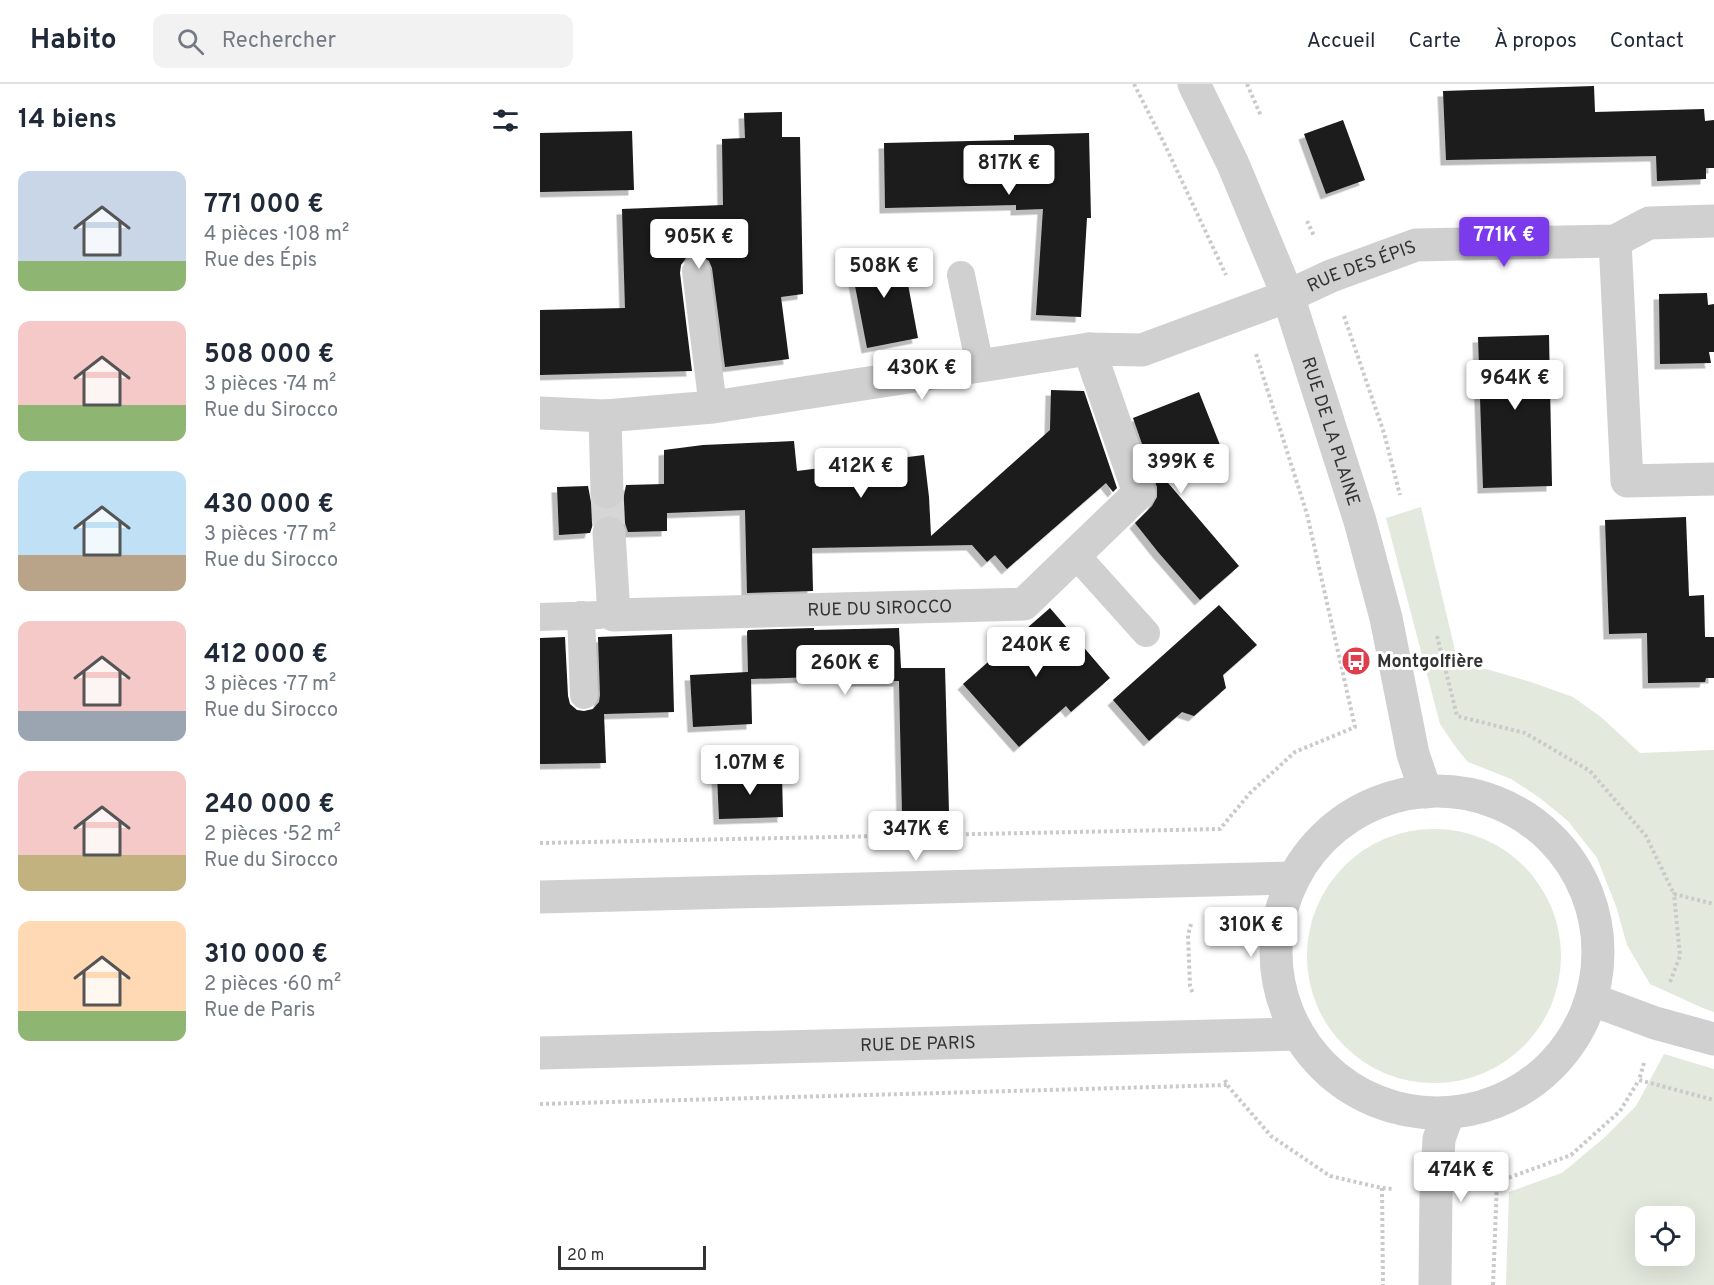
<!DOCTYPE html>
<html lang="fr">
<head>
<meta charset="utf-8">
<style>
  body { margin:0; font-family:Overpass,sans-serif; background:#f2f2f3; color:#1f2937; height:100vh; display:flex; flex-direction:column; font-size:22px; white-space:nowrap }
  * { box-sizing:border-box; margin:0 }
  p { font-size:20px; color:#747a83 }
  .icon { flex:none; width:33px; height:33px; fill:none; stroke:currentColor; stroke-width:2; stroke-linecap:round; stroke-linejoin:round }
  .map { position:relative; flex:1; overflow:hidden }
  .side { display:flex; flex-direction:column; background:#fff; width:540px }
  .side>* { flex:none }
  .tools { position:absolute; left:1095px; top:1122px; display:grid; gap:12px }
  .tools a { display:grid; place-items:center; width:60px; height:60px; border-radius:12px; background:#fff; box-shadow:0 6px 24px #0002; font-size:30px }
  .scale { position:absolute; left:18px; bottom:15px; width:148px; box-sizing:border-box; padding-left:6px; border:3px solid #333; border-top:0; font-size:16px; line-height:21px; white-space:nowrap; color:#333; -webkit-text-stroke:4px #fff; paint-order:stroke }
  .price { position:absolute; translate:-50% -51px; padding:0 14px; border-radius:6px; background:#fff; color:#222; font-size:20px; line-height:39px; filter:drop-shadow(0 2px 3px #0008) }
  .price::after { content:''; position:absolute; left:50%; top:36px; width:18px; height:14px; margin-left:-9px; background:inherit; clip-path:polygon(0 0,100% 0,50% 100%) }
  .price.current { background:#7c3aed; color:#fff }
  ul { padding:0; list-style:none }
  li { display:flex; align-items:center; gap:18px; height:150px; padding:0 18px }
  li span { display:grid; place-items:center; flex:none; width:168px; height:120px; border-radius:12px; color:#555 }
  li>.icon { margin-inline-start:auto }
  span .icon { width:72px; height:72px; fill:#fffc; stroke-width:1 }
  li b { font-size:26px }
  h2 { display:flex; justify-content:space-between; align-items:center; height:72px; padding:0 18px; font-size:26px }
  header { display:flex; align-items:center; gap:36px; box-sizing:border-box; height:84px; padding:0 30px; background:#fff; border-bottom:2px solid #e0e1e3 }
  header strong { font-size:28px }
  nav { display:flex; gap:33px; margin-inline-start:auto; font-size:21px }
  .search { width:420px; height:54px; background:#f2f2f3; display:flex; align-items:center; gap:15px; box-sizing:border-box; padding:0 21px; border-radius:12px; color:#747a83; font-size:22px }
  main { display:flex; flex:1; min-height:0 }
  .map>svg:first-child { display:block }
  .green { fill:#e3e9dc; fill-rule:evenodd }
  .building { fill:#1a1a1a; filter:url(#shadow) }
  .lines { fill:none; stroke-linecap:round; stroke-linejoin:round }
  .street-tunnel { stroke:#d6d6d6; stroke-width:33; stroke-dasharray:33 16; stroke-linecap:butt }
  .path { stroke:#cacaca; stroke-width:4; stroke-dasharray:3 3; stroke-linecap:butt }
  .lane { stroke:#d0d0d0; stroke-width:28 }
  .street { stroke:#d0d0d0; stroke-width:33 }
  .labels { text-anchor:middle; stroke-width:6; stroke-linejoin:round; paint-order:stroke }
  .street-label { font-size:18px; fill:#333; stroke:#fff }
  .poi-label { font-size:18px; font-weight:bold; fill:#333; stroke:#fff; text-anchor:start }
</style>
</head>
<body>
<header>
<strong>Habito</strong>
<div class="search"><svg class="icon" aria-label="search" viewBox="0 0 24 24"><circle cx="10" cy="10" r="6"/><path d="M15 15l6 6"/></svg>Rechercher</div>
<nav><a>Accueil</a><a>Carte</a><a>À propos</a><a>Contact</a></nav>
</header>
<main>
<section class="side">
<h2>14 biens<svg class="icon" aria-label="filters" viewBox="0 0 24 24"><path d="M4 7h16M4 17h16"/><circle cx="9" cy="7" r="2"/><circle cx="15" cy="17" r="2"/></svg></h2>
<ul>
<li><span style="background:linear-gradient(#c9d6e8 75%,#8fb573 0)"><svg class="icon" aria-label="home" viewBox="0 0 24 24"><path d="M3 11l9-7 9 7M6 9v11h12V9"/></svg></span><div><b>771 000 €</b><p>4 pièces · 108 m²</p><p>Rue des Épis</p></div></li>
<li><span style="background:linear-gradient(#f6c9c9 70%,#8fb573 0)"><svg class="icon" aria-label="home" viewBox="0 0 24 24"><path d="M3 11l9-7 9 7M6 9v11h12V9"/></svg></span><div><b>508 000 €</b><p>3 pièces · 74 m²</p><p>Rue du Sirocco</p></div></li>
<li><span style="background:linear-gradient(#bfe0f5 70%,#b9a48a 0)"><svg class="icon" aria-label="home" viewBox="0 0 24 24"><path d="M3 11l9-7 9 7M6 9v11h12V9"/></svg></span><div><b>430 000 €</b><p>3 pièces · 77 m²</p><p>Rue du Sirocco</p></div></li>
<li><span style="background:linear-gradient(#f6c9c9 75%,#9aa5b1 0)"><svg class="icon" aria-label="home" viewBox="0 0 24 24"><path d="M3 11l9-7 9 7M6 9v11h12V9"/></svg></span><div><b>412 000 €</b><p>3 pièces · 77 m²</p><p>Rue du Sirocco</p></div></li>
<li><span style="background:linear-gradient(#f6c9c9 70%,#c2b280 0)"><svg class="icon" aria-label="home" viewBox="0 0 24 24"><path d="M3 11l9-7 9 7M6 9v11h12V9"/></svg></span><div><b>240 000 €</b><p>2 pièces · 52 m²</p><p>Rue du Sirocco</p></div></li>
<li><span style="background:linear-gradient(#ffd9b3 75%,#8fb573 0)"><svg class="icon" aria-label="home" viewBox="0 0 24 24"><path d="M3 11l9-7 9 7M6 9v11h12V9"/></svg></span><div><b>310 000 €</b><p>2 pièces · 60 m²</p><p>Rue de Paris</p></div></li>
</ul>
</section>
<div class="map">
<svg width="1174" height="1201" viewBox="0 0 1174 1201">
  <defs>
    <filter id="shadow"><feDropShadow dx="-5.5" dy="5.5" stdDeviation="0" flood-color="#0004"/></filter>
  </defs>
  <rect width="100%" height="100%" fill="#fff"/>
  <path class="green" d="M 881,423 L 918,579 L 946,585 L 991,598 L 1033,613 L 1061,633 L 1100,669 L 1174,666 L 1174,928 L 1165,925 L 1110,900 L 1087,861 L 1076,822 L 1057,774 L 1028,737 L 1000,714 L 971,695 L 928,678 L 917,665 L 900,640 L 846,434 Z
    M767 872a127 127 0 1 1 254 0a127 127 0 1 1-254 0Z
    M 1124,970 L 1174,985 L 1174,1201 L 966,1201 L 969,1108 L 1022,1089 L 1064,1054 L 1096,1022 ZM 1106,1132 L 1144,1132 L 1144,1172 L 1106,1172 Z"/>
  <path class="building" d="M 1054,2 L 1055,28 L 1164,25 L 1165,37 L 1174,36 L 1174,84 L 1166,84 L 1166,95 L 1117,97 L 1116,72 L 906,76 L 903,7 Z
    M 242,28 L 242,53 L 260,53 L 263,210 L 241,213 L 249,275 L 185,283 L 172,184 L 169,177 L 162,172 L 155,171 L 146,174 L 141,181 L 140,189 L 152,287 L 0,291 L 0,226 L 85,224 L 82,125 L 183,121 L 182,55 L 205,54 L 204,29 Z
    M 803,36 L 825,96 L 786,110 L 764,50 Z
    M 92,47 L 94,106 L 0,108 L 0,49 Z
    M 549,49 L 551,134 L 547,134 L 541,233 L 496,231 L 503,125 L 476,126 L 476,121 L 345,124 L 344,59 L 474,56 L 474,51 Z
    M 362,168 L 378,254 L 327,264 L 310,176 Z
    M 1167,209 L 1168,221 L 1174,220 L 1174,268 L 1169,268 L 1171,279 L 1120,280 L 1119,210 Z
    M 1009,251 L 1012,402 L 943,404 L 938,253 Z
    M 511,306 L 544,307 L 577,404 L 573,408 L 566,399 L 467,485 L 455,471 L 447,478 L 432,461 L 272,464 L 273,507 L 207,509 L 205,426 L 127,429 L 127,447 L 88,448 L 85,439 L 78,433 L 67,430 L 58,434 L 53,440 L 50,449 L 19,451 L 17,403 L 48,402 L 51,418 L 59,425 L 68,427 L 76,424 L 83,417 L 86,401 L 124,400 L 124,366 L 163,361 L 254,357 L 257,387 L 384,371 L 389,413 L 391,452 L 510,346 Z
    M 659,308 L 680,361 L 617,386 L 699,482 L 660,516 L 618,468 L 595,439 L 612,422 L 617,413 L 617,403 L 593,334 Z
    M 1146,433 L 1149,512 L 1164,511 L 1165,553 L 1174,553 L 1174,594 L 1166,594 L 1165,598 L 1108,599 L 1107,549 L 1069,550 L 1065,436 Z
    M 679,521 L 717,561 L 683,591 L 686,604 L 654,632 L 642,628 L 609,657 L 573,616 Z
    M 510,524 L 570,594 L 531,628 L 526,622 L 479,663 L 423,600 Z
    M 274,544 L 274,546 L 359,544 L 361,584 L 405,584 L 409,728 L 362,730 L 359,597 L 307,597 L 306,592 L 211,595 L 212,640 L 153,643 L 150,591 L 208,588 L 207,548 L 208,546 Z
    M 132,550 L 134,628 L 64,630 L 66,679 L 0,680 L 0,554 L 25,553 L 28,612 L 30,620 L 37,626 L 44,627 L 53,625 L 59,618 L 60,611 L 58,553 Z
    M 242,690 L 243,733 L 179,735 L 177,691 Z"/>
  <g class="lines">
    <path class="street-tunnel" d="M 67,408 L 69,449"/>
    <path class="path" d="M 594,0 L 624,59 L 686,191
      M 707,0 L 721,32
      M 767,137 L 774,152
      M 804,232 L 844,349 L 860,411
      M 897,552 L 917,632 L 985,649 L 1050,687 L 1106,752 L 1134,810
      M 0,759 L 680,745 L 710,709 L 755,668 L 815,643 L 767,430 L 716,270
      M 651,840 L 648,851 L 650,902 L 653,910
      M 1130,898 L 1140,872 L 1134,810 L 1174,820
      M 1104,979 L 1099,996 L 1174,1016
      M 685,996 L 687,1001 L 731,1052 L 790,1092 L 842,1104 L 853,1105
      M 0,1020 L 687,1001
      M 940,1101 L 957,1098 L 1031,1071 L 1080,1027 L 1099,996
      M 842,1104 L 843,1201
      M 953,1201 L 957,1098"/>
    <path class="lane" d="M 156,187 L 173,323
      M 421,191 L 440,282
      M 535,470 L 606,549
      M 41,531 L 44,611
      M 0,533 L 60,531"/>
    <g class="street">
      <path id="s1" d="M 654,0 L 693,80 L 748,212 L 820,437 L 846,534 L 873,670 L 886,708"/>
      <path d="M 1075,157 L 1087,397 L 1174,395"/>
      <path id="s2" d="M 0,329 L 65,332 L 173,323 L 549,265 L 602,266 L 748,212 L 791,192 L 876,161 L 1075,157 L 1109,139 L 1174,137"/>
      <path d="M 65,332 L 67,408"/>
      <path id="s3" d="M 69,449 L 74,531 L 484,520 L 599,409 L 549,265"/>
      <circle cx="897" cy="868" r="161"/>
      <path d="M 0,813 L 753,794"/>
      <path d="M 1053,916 L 1115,939 L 1174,955"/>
      <path id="s4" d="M 0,969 L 757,950"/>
      <path d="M 895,1201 L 896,1108 L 899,1055 L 908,1030"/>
    </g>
  </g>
  <defs>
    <g id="bus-disc" transform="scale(1.5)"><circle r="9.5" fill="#df3f4d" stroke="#fff"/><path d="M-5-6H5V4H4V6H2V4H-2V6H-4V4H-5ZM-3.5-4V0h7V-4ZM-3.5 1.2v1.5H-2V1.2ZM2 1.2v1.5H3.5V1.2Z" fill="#fff"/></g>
  </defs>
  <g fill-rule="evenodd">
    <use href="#bus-disc" x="816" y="577"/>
  </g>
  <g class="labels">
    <g class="street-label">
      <text dy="6" stroke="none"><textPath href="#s2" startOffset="842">RUE DES ÉPIS</textPath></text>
      <text dy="6" stroke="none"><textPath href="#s1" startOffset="374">RUE DE LA PLAINE</textPath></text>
      <text dy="6" stroke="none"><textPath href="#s3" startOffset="348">RUE DU SIROCCO</textPath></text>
      <text dy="6" stroke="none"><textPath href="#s4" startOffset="378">RUE DE PARIS</textPath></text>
    </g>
    <g class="poi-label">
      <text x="837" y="583">Montgolfière</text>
    </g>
  </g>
</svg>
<div class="tools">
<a><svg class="icon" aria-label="locate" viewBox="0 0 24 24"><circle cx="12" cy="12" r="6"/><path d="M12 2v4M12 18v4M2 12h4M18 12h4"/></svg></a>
</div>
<div class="scale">20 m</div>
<b class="price" style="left:469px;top:112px">817K €</b>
<b class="price current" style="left:964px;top:184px">771K €</b>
<b class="price" style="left:159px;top:186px">905K €</b>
<b class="price" style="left:344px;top:215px">508K €</b>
<b class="price" style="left:382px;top:317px">430K €</b>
<b class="price" style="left:975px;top:327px">964K €</b>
<b class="price" style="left:641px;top:411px">399K €</b>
<b class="price" style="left:321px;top:415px">412K €</b>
<b class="price" style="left:496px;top:594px">240K €</b>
<b class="price" style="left:305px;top:612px">260K €</b>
<b class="price" style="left:210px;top:712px">1.07M €</b>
<b class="price" style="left:376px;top:778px">347K €</b>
<b class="price" style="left:711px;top:874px">310K €</b>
<b class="price" style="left:921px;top:1119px">474K €</b>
</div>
</main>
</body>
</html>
